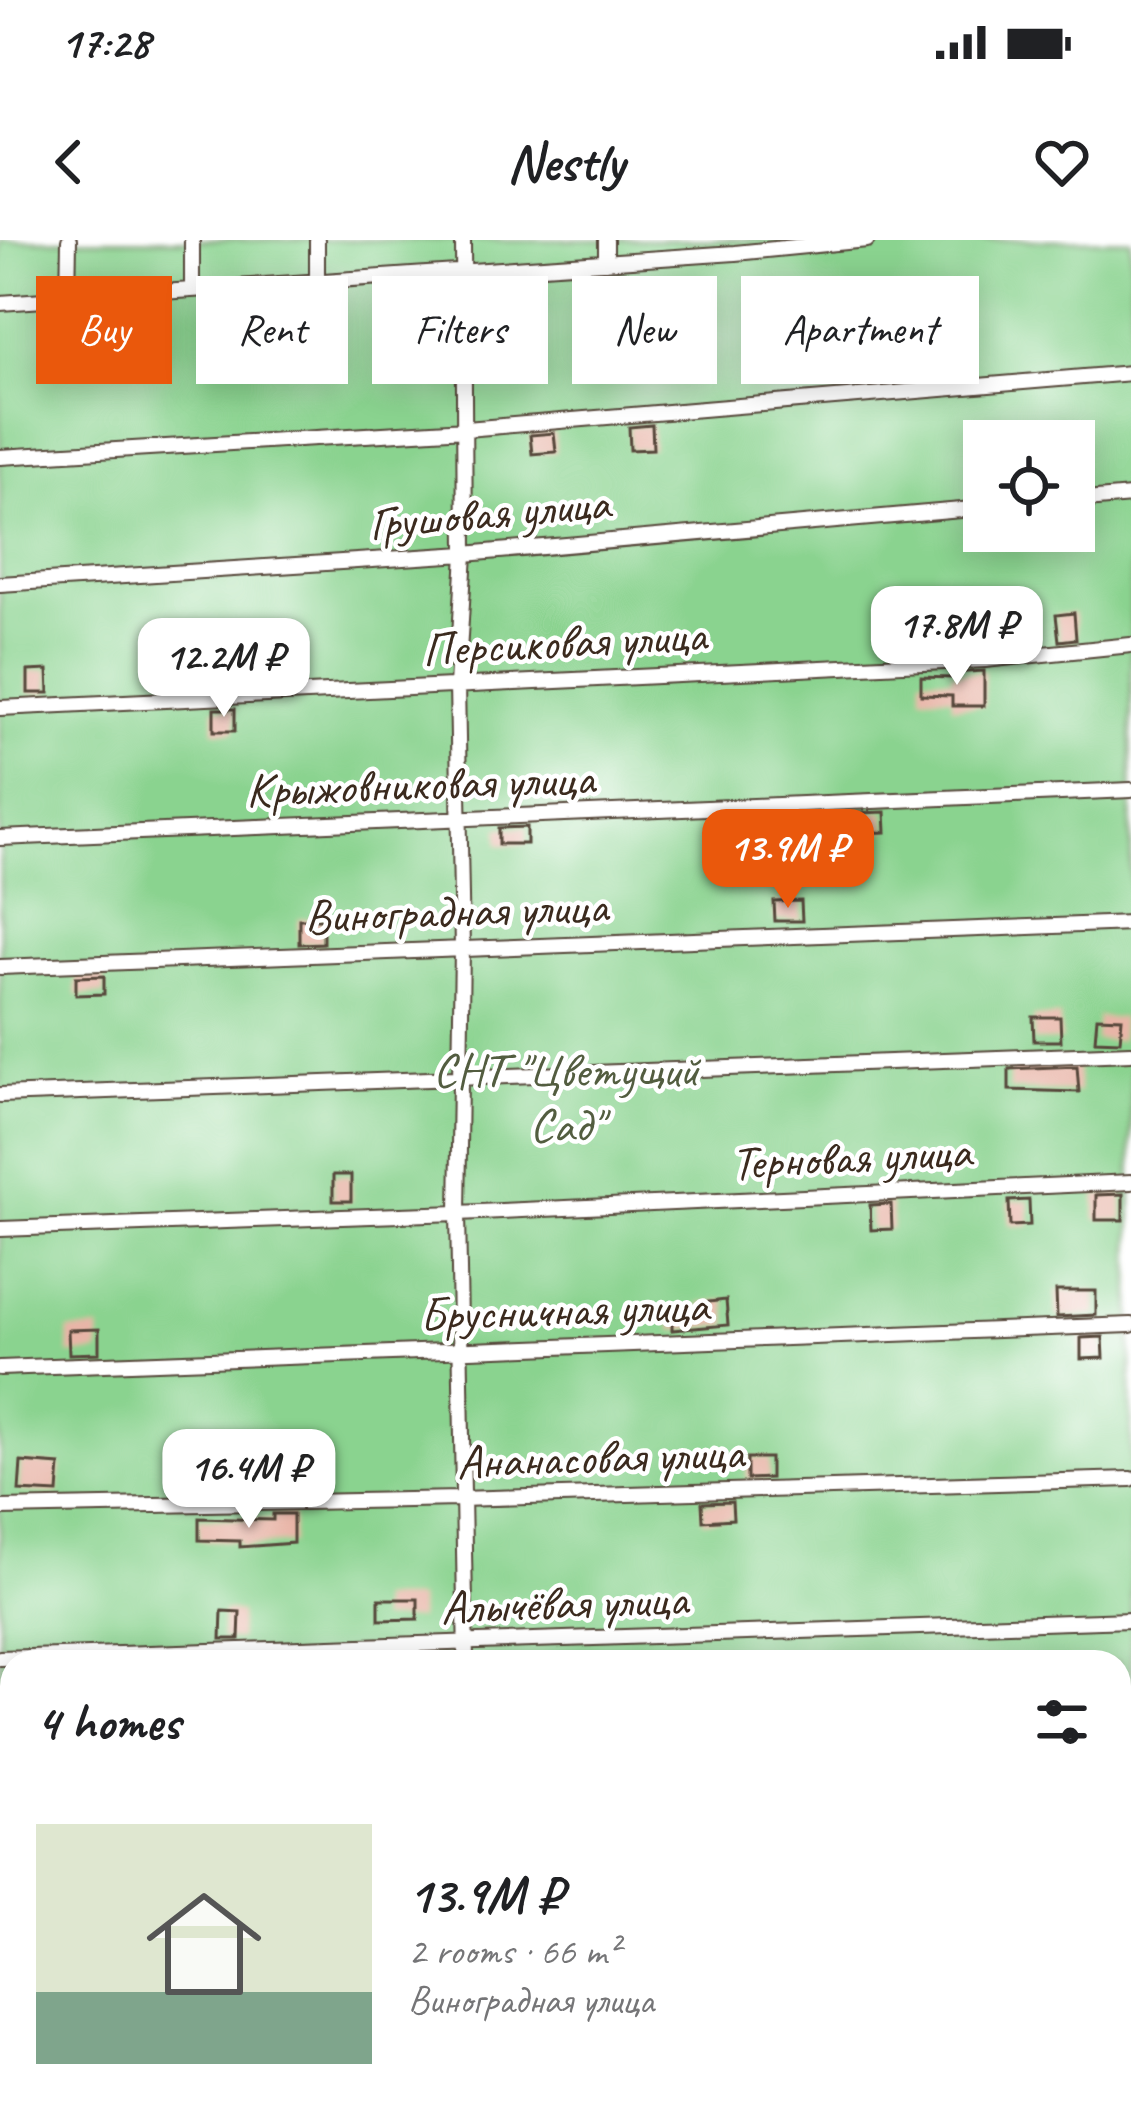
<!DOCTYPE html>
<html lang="en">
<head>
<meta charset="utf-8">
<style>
  body { margin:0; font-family:Caveat,sans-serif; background:#f2f2f2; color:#202124; height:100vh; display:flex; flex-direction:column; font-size:45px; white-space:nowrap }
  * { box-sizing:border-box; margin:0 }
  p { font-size:39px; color:#757577 }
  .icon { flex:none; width:66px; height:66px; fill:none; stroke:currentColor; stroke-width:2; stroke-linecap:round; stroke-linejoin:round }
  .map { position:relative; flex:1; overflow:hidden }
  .details { position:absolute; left:0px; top:1410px; width:1131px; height:468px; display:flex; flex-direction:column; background:#fff; border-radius:36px 36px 0 0; box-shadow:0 6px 30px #0003 }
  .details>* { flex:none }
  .guide { position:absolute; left:36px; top:36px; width:1059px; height:108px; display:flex; gap:24px }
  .controls { position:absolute; left:963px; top:180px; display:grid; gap:24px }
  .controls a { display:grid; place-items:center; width:132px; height:132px; border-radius:0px; background:#fff; box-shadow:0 6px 30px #0003; font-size:60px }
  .price { position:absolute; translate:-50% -102px; padding:0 27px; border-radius:24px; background:#fff; color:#222; font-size:39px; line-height:78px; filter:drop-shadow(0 3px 6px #0008) }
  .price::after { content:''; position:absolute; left:50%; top:72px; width:36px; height:27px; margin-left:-18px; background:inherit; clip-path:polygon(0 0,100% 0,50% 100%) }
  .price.current { background:#ea580c; color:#fff }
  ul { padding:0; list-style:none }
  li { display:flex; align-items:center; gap:36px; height:300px; padding:0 36px }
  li+li { border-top:3px solid #e0e0e0 }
  li span { display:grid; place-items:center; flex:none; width:336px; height:240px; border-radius:0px; color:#555 }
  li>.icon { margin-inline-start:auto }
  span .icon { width:144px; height:144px; fill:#fffc; stroke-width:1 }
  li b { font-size:51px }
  h2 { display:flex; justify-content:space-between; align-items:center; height:144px; padding:0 36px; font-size:51px }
  .pill { padding:0 42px; border-radius:0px; background:#fff; box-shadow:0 6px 30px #0003; font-size:42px; line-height:108px }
  .pill.current { background:#ea580c; color:#fff }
  .status { display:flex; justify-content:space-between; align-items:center; height:84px; padding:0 60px; background:#fff; direction:ltr }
  .status svg { height:33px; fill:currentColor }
  header { display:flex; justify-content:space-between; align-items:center; height:156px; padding:0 36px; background:#fff; font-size:54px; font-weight:700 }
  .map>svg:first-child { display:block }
  .green { fill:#8ad38f; stroke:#627e56; stroke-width:3; fill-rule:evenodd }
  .building { fill:#e8b5a7 }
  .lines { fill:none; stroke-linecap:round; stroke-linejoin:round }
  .minor-casing { stroke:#57473a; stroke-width:18 }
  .minor { stroke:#fff; stroke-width:14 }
  .labels { text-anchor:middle; stroke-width:9; stroke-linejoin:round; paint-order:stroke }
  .street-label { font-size:48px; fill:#3b2a1e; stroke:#fff }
  .park-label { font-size:48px; fill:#535d40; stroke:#fff }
</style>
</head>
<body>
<div class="status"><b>17:28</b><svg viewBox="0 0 49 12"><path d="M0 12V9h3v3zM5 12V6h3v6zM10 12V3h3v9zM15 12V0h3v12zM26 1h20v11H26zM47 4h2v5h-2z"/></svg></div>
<header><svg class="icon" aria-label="back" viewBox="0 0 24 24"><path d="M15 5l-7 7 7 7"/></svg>Nestly<svg class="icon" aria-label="heart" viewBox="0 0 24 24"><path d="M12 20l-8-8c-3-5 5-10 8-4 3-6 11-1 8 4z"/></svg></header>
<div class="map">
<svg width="1131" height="1878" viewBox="0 0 1131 1878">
  <rect width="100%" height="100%" fill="#fff"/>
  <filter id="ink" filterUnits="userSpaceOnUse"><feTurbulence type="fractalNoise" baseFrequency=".00833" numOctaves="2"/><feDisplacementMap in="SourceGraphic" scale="24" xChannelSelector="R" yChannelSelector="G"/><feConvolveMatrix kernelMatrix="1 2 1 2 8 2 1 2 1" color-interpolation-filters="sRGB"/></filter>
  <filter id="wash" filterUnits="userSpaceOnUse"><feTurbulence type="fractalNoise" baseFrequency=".004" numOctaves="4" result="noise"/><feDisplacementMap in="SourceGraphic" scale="48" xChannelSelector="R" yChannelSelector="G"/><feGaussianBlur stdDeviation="2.7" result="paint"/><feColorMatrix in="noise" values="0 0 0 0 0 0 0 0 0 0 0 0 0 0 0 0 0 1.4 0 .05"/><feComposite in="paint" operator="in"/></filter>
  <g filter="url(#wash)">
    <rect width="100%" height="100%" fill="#f7eedc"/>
    <path class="green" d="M 0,0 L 1131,0 L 1131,1878 L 0,1878 ZM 984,201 L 1074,201 L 1074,291 L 984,291 ZM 12,1422 L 1119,1422 L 1119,1866 L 12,1866 Z"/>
    <g id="blocks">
      <path class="building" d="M 652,185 L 653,209 L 630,210 L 629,187 Z
        M 554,193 L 556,212 L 532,214 L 530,195 Z
        M 1074,373 L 1076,399 L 1059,401 L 1056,375 Z
        M 48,430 L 49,453 L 28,453 L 28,431 Z
        M 984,431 L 984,466 L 952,466 L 952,456 L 921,455 L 921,437 L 952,438 L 952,433 Z
        M 214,469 L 235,469 L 235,491 L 214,491 Z
        M 885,572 L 886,592 L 860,593 L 859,573 Z
        M 527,587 L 527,604 L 499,604 L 499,588 Z
        M 801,661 L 802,681 L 775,681 L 774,662 Z
        M 299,679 L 323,679 L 323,703 L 299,704 Z
        M 104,736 L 104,754 L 76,755 L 76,737 Z
        M 1033,777 L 1060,777 L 1061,801 L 1034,801 Z
        M 1097,777 L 1122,778 L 1120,801 L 1095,800 Z
        M 1077,826 L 1079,852 L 1009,850 L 1009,829 Z
        M 333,935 L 351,935 L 351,961 L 333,961 Z
        M 1123,954 L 1123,980 L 1096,980 L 1096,955 Z
        M 1029,960 L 1030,985 L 1010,986 L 1009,961 Z
        M 891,964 L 892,989 L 871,990 L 870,965 Z
        M 1056,1051 L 1096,1051 L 1096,1075 L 1057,1077 Z
        M 726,1060 L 728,1085 L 672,1090 L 672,1071 L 701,1070 L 700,1063 Z
        M 99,1089 L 99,1113 L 69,1114 L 68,1090 Z
        M 1103,1097 L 1104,1118 L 1081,1119 L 1081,1098 Z
        M 747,1218 L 770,1218 L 770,1238 L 747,1239 Z
        M 21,1222 L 60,1225 L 58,1253 L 19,1251 Z
        M 732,1262 L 733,1279 L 703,1281 L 702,1263 Z
        M 273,1274 L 293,1274 L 293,1303 L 240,1307 L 240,1301 L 199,1300 L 199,1278 L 273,1280 Z
        M 379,1359 L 418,1359 L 418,1379 L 379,1380 Z
        M 222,1371 L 240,1372 L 239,1399 L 221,1399 Z"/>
    </g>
  </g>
  <g filter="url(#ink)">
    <use href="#blocks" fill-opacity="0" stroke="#57473a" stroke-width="3"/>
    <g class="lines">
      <g class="minor-casing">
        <path id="minor" d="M 317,0 L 317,42
          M 463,0 L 465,314 L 457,445 L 462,709 L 458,973 L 466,1422
          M 606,22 L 606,0
          M 192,50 L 192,0
          M 68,58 L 69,0
          M 0,63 L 735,13 L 867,0
          M 0,217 L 466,189 L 1131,133
          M 1074,261 L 1131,256
          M 0,344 L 465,314 L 984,268
          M 0,468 L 985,420 L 1131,405
          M 0,598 L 1131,550
          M 0,727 L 1131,683
          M 0,855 L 1131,813
          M 0,989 L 458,973 L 1131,942
          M 0,1128 L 1131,1085
          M 0,1268 L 460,1259 L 1131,1239
          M 0,1418 L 1131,1380
          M 1119,1541 L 1131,1541
          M 0,1571 L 12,1571
          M 1119,1679 L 1131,1678
          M 0,1717 L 12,1717
          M 1119,1829 L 1131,1828
          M 0,1862 L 12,1862
          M 467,1866 L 467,1878"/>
      </g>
      <use href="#minor" class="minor"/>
    </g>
  </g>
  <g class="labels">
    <g class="street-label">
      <text transform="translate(489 272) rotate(-5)" y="17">Грушовая улица</text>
      <text transform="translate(564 401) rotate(-3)" y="17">Персиковая улица</text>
      <text transform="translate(420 543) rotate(-2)" y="17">Крыжовниковая улица</text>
      <text transform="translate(456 670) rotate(-2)" y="17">Виноградная улица</text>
      <text transform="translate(851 916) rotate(-3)" y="17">Терновая улица</text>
      <text transform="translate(564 1069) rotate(-2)" y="17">Брусничная улица</text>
      <text transform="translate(600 1216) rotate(-2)" y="17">Ананасовая улица</text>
      <text transform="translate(564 1362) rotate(-2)" y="17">Алычёвая улица</text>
    </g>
    <g class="park-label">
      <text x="566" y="846">СНТ "Цветущий<tspan x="566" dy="55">Сад"</tspan></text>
    </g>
  </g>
</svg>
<div class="controls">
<a><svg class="icon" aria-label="locate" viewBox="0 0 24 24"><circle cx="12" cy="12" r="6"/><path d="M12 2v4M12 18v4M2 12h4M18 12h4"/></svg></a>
</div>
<b class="price" style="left:957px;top:448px">17.8M ₽</b>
<b class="price" style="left:224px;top:480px">12.2M ₽</b>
<b class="price current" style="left:788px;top:671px">13.9M ₽</b>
<b class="price" style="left:249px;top:1291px">16.4M ₽</b>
<div class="guide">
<a class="pill current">Buy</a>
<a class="pill">Rent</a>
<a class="pill">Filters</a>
<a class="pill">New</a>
<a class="pill">Apartment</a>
</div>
<section class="details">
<h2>4 homes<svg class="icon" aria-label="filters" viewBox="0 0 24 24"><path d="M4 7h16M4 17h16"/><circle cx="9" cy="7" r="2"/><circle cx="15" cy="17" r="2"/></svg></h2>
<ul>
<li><span style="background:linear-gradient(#dfe7d0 70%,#7fa58c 0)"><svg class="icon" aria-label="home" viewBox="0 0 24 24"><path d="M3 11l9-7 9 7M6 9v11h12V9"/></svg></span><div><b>13.9M ₽</b><p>2 rooms · 66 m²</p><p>Виноградная улица</p></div></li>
</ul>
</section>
</div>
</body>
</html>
